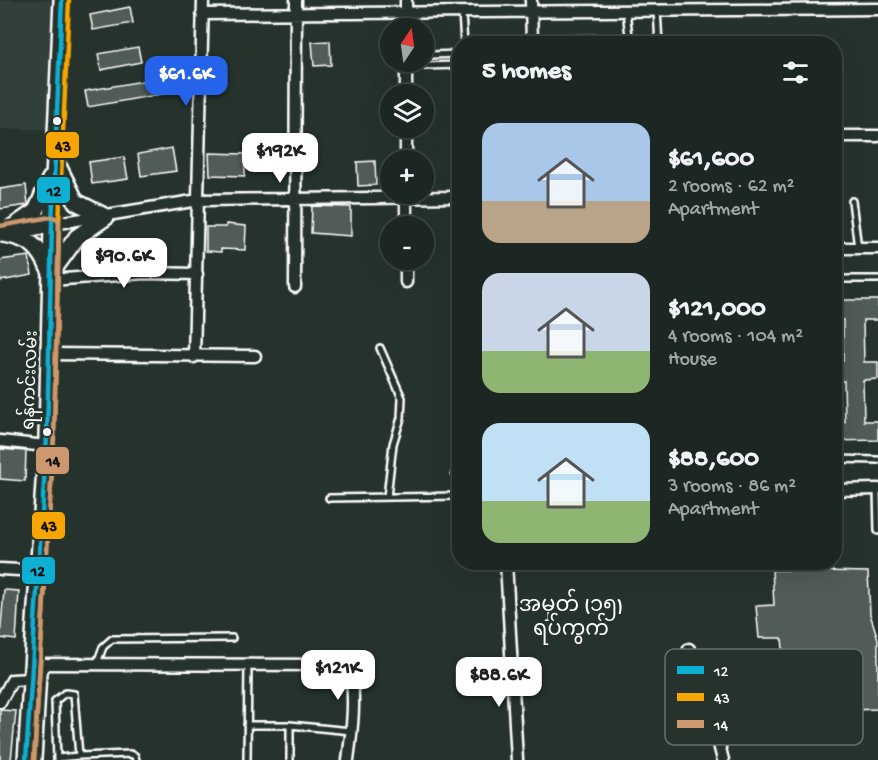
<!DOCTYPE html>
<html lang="en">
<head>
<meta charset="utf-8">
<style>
  body { margin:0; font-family:"Gochi Hand","Noto Sans Myanmar",sans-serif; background:#29322f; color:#f1f3f6; height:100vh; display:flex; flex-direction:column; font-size:22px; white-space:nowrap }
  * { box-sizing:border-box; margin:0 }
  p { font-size:20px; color:#a0a5a5 }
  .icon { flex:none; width:33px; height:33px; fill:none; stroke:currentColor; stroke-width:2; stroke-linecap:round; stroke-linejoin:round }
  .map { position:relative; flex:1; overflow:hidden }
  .details { position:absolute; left:452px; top:36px; width:390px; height:534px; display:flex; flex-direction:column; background:#1c2622; border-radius:24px; box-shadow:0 6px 24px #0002,0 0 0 2px #3a4340 }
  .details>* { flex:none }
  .needle { width:39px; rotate:13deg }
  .controls { position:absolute; left:380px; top:18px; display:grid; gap:12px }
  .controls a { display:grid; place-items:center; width:54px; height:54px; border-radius:50%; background:#1c2622; box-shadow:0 6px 24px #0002,0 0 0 2px #3a4340; font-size:30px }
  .price { position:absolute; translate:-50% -51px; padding:0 14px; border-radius:12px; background:#fff; color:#222; font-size:20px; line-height:39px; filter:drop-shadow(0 2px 3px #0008) }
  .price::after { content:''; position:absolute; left:50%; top:36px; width:18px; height:14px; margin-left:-9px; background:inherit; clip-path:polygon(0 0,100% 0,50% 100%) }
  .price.selected { background:#2563eb; color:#fff }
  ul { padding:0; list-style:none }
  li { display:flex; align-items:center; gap:18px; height:150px; padding:0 30px }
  li span { display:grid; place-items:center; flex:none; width:168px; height:120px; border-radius:18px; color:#555 }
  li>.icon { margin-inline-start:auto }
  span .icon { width:72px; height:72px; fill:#fffc; stroke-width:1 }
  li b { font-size:26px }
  h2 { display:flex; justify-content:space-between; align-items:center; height:72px; padding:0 30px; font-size:26px }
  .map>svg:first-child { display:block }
  .built { fill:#333f3a }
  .building { fill:#515c57; stroke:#fff; stroke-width:1.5 }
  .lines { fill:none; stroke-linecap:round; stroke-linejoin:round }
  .lane-casing { stroke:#fff; stroke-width:10 }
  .street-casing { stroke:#fff; stroke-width:15 }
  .secondary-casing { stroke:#fff; stroke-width:20 }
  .lane { stroke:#26332d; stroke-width:5 }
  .street { stroke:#26332d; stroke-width:10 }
  .secondary { stroke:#26332d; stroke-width:15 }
  .bus-1-casing { stroke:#26332d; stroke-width:9 }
  .bus-2-casing { stroke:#26332d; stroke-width:9 }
  .bus-3-casing { stroke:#26332d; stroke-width:9 }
  .bus-1 { stroke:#0dafd3; stroke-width:4.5 }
  .bus-2 { stroke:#f7a600; stroke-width:4.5 }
  .bus-3 { stroke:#cd976f; stroke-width:4.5 }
  .bus-dot { fill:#fff; stroke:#26332d; stroke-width:2 }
  .labels { text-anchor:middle; stroke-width:6; stroke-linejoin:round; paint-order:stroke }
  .street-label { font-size:18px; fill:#fff; stroke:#26332d }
  .quarter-label { font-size:21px; fill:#fff; stroke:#26332d }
  .key { fill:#26332d; stroke:#67706c; stroke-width:1.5 }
  .key-label { font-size:16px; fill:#fff }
  .line-badge { stroke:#26332d; stroke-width:2 }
  .pale-badge-label { font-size:16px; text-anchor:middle; font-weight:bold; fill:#111 }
</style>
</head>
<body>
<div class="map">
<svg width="878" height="760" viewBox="0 0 878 760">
  <rect width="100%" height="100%" fill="#26332d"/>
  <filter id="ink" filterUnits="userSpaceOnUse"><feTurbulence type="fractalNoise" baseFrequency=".0167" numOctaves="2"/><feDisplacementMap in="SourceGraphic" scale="12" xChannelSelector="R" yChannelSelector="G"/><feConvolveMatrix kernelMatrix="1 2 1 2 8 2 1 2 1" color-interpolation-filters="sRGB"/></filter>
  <g filter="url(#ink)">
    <path class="built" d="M 0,0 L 52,0 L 47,129 L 0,129 Z"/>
    <path class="building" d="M 130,7 L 133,23 L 93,30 L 90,15 Z
      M 599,34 L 600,44 L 555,44 L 555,35 Z
      M 330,41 L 331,65 L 314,66 L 312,42 Z
      M 138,47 L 141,62 L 101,70 L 98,54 Z
      M 171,76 L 174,92 L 88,107 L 85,91 Z
      M 172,148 L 176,171 L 141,176 L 138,154 Z
      M 209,153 L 245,154 L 245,176 L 210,175 Z
      M 124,157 L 128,179 L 92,184 L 89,162 Z
      M 375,161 L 376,185 L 358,186 L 357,162 Z
      M 26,185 L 28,205 L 0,209 L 0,189 Z
      M 312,206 L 351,207 L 351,236 L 311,233 Z
      M 226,224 L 246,226 L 245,250 L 221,249 L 221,252 L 206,251 L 206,227 L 226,227 Z
      M 29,256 L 32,275 L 0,281 L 0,260 Z
      M 834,300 L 878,300 L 878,320 L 863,320 L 864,362 L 878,362 L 878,379 L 863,380 L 864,421 L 878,421 L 878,440 L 834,441 L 834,422 L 845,422 L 844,381 L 834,381 L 834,361 L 843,361 L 843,320 L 834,320 Z
      M 0,449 L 26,451 L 25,481 L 0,479 Z
      M 772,570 L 868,572 L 870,614 L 878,639 L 878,709 L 777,713 L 775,672 L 785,672 L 782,638 L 759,638 L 756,606 L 774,605 Z
      M 4,590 L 19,591 L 16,640 L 0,638 Z
      M 0,710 L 16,711 L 11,760 L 0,760 Z"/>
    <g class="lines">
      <g class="lane-casing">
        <path id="lane" d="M 657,10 L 659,44
          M 626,11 L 630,44
          M 462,13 L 464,44
          M 430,55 L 459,54
          M 425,66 L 459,65
          M 852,201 L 858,248
          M 834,279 L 878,279
          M 380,348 L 402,398 L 401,418 L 393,444 L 387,497
          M 834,459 L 878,460
          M 455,473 L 459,472
          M 877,490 L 878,531
          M 329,498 L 459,496
          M 97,663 L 103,647 L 112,639 L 232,638
          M 247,725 L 290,725 L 351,731
          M 57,758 L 79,756
          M 38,760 L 43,673 L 48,664
          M 57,760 L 55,701 L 65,693 L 74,694 L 79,756 L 130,754 L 135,756 L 136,760
          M 247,760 L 248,664
          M 290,760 L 290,725"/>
      </g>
      <g class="street-casing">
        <path id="street" d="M 406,0 L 406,28
          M 531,0 L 532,44
          M 202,14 L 878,9
          M 406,94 L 406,62
          M 834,136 L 878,136
          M 406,160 L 406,128
          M 52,224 L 199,200 L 459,197
          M 406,226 L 406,194
          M 834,248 L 878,248
          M 51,280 L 145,273 L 197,274
          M 406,282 L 406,260
          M 295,287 L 296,0
          M 50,354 L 255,356
          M 194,357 L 203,0
          M 0,441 L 46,446
          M 834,490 L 878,489
          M 506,562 L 517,760
          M 0,569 L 39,571
          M 689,649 L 711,713 L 723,760
          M 32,664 L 341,665 L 350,668 C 356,697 352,730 348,760
          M 0,702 L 12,680 L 31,679"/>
      </g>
      <g class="secondary-casing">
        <path id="secondary" d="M 58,166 L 76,202 L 106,217
          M 12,232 L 52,224
          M 3,234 L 36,211 L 50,179
          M 3,234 C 28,238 39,245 49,269
          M 51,273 L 77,237 L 106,217
          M 26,760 L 47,437 L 52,224 L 62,0"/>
      </g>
      <use href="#lane" class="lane"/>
      <use href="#street" class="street"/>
      <use href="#secondary" class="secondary"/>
      <g class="bus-1-casing">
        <path id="bus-1" d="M 26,760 L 47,437 L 52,224 L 62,0"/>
      </g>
      <g class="bus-2-casing">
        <path id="bus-2" d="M 34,760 L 54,437 L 59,224 L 69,0"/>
      </g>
      <g class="bus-3-casing">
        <path id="bus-3" d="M 0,226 L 51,217 L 57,218 L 59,223 L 54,437 L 34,760"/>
      </g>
      <use href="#bus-1" class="bus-1"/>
      <use href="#bus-2" class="bus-2"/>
      <use href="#bus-3" class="bus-3"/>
    </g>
  </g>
  <g class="bus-dot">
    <circle cx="57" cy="121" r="5"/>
    <circle cx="47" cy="432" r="5"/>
  </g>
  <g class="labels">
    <g class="street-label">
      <text transform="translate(29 380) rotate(-88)" y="6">ရန်ကင်းလမ်း</text>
    </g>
    <g class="quarter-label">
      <text x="571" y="611">အမှတ် (၁၅)<tspan x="571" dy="24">ရပ်ကွက်</tspan></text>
    </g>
  </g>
  <rect x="665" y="649" width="198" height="96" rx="9" class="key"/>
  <rect x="677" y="666" width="27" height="8" fill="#0dafd3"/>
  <rect x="677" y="693" width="27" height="8" fill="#f7a600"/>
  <rect x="677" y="720" width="27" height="8" fill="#cd976f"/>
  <g class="key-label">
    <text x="714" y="676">12</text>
    <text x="714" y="703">43</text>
    <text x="714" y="730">14</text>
  </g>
  <g class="line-badge">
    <rect x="45" y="131" width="35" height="28" rx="6" fill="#f7a600"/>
    <rect x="36" y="176" width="35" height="28" rx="6" fill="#0dafd3"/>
    <rect x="35" y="446" width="35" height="29" rx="6" fill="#cd976f"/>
    <rect x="31" y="511" width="35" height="29" rx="6" fill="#f7a600"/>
    <rect x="21" y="556" width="35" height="29" rx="6" fill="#0dafd3"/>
  </g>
  <g class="pale-badge-label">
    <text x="63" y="151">43</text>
    <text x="54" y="196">12</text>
    <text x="53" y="466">14</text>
    <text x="49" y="531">43</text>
    <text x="38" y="576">12</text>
  </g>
</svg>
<div class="controls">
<a><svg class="needle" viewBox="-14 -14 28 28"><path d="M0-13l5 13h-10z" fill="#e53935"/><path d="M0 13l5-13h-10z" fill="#a0a5a5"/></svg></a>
<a><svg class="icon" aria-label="layers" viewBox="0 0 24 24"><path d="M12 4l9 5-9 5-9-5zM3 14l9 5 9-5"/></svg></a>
<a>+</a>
<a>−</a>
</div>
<b class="price selected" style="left:186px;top:107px">$61.6K</b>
<b class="price" style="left:280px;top:184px">$192K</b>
<b class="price" style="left:124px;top:289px">$90.6K</b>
<b class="price" style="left:338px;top:701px">$121K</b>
<b class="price" style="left:499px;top:708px">$88.6K</b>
<section class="details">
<h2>5 homes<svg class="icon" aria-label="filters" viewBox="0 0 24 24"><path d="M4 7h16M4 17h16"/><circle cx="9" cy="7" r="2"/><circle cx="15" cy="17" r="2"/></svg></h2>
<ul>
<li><span style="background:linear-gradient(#a9c7e8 65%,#b9a48a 0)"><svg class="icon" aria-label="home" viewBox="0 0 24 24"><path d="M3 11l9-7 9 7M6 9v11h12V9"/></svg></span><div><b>$61,600</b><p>2 rooms · 62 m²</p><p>Apartment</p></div></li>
<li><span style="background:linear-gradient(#c9d6e8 65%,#8fb573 0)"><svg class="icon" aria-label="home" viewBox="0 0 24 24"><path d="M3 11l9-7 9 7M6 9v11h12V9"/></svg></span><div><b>$121,000</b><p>4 rooms · 104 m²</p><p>House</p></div></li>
<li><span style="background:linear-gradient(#bfe0f5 65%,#8fb573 0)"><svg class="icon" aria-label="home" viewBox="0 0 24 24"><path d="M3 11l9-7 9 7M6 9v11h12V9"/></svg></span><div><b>$88,600</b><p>3 rooms · 86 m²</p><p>Apartment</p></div></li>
</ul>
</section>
</div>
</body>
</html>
